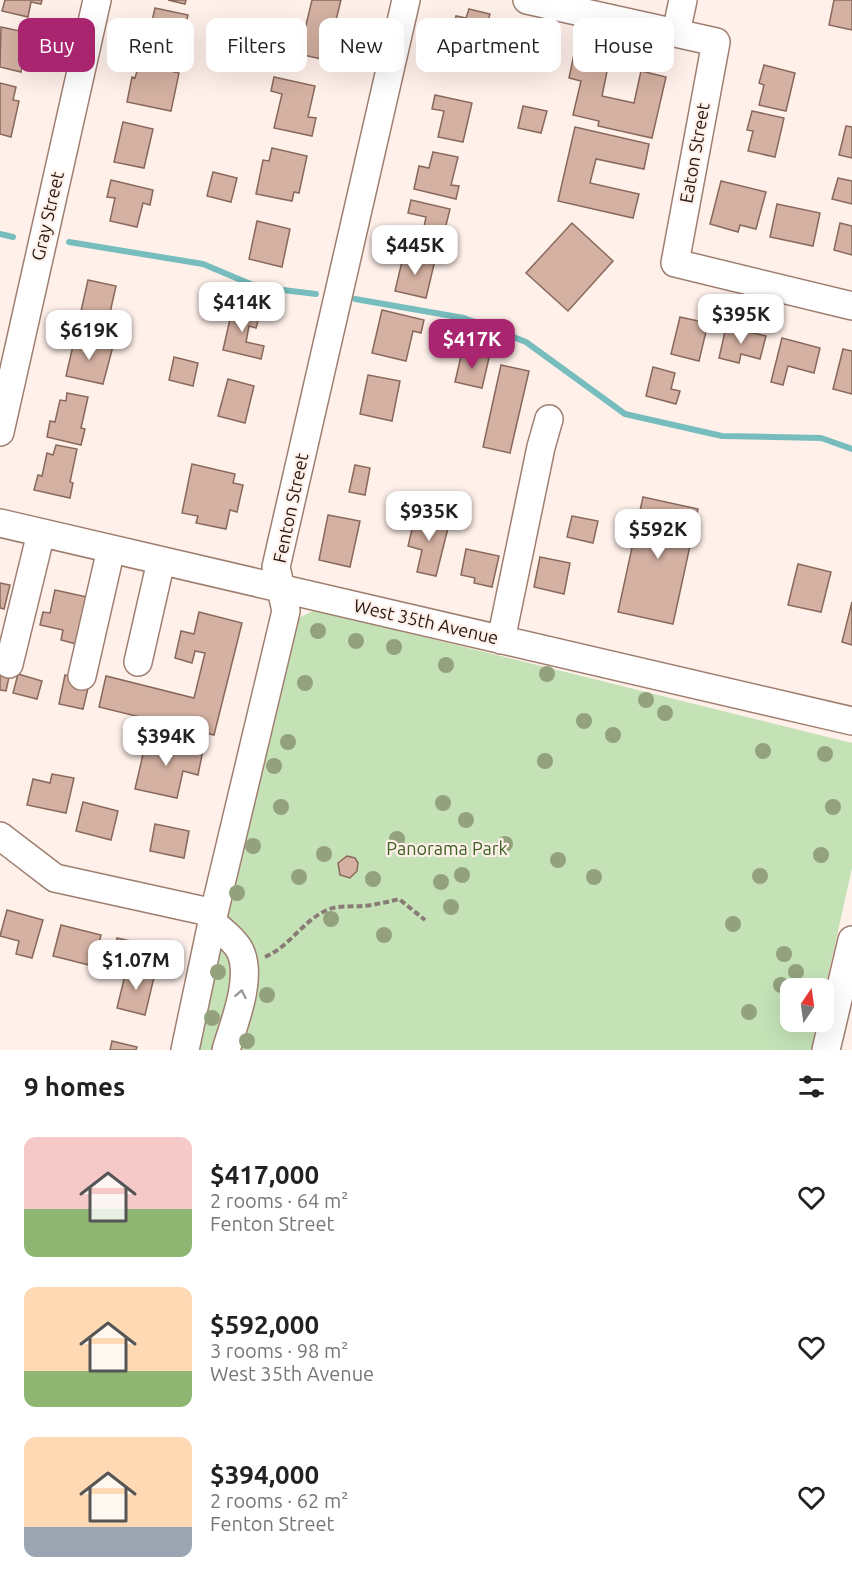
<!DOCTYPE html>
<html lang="en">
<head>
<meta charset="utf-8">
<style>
  body { margin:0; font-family:Ubuntu,sans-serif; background:#f6f6f6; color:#222; height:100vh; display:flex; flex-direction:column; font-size:22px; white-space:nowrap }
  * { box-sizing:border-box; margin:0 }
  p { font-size:20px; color:#767676 }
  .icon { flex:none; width:33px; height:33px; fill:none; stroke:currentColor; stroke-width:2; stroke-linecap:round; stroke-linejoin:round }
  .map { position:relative; height:1050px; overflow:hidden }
  .details { display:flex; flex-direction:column; background:#fff; flex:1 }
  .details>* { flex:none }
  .hud { position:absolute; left:18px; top:18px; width:816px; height:54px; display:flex; gap:12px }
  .needle { width:39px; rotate:13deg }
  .fabs { position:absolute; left:780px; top:978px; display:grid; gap:12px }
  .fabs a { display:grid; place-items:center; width:54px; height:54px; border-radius:12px; background:#fff; box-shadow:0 6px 24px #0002; font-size:30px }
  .price { position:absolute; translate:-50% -51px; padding:0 14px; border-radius:12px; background:#fff; color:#222; font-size:20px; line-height:39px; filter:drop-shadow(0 2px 3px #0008) }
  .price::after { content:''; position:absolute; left:50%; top:36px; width:18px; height:14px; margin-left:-9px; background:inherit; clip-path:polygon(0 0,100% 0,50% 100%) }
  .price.active { background:#aa256f; color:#fff }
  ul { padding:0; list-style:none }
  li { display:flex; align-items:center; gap:18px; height:150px; padding:0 24px }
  li span { display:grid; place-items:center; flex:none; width:168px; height:120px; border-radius:12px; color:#555 }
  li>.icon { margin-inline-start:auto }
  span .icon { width:72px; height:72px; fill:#fffc; stroke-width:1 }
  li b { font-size:26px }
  h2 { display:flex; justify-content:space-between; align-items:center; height:72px; padding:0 24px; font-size:26px }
  .chip { padding:0 21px; border-radius:12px; background:#fff; box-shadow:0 6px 24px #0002; font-size:21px; line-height:54px }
  .chip.active { background:#aa256f; color:#fff }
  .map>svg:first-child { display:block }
  .green { fill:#c5e2b7 }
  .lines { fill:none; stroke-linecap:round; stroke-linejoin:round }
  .stream { stroke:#77bdbd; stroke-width:6 }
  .building { fill:#d4b1a2; stroke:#88695b; stroke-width:1.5 }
  .minor-casing { stroke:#9f7e70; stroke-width:30 }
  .path { stroke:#897b75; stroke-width:4; stroke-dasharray:6 3; stroke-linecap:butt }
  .minor { stroke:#fff; stroke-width:27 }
  .tree { fill:#93a17d }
  .oneway { stroke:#9e9896 }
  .labels { text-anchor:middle; stroke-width:4.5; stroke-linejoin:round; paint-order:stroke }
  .street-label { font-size:18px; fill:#271a15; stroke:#fff0ea }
  .park-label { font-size:18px; fill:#3b6123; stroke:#fff0ea }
</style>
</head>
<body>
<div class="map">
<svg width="852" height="1050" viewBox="0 0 852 1050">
  <rect width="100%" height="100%" fill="#fff0ea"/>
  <path class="green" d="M 315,610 L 852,743 L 852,868 L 824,994 L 824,988 L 790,988 L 790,1022 L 817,1022 L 811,1050 L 193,1050 L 296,619 Z"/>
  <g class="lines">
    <path class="stream" d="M 0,234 L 13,237
      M 69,242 L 203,264 L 258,287 L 316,294
      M 355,299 L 464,318 L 526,342 L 625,414 L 722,436 L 821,438 L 852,449"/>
  </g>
  <path class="building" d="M 5,0 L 42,0 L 41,4 L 31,2 L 28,17 L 2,11 Z
    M 168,0 L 186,0 L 185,4 Z
    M 312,0 L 341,0 L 326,60 L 299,54 Z
    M 834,0 L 852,0 L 852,30 L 829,25 Z
    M 155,8 L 188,15 L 185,27 L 179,25 L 173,53 L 146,47 Z
    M 469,9 L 490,14 L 487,25 L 497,27 L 492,50 L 486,48 L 482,62 L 447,53 L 456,16 L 466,18 Z
    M 1,27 L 29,33 L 21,72 L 0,67 Z
    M 574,54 L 609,62 L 602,96 L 634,103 L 641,71 L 666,77 L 652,138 L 598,126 L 599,121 L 573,115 L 581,81 L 569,78 Z
    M 139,64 L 179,73 L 171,111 L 127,102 L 132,77 L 135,78 Z
    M 764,65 L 795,73 L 786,111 L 759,105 L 764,85 L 759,83 Z
    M 274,77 L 315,86 L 308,117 L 316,118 L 312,136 L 274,128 L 282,94 L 271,91 Z
    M 0,83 L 16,87 L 13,100 L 19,101 L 11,137 L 0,134 Z
    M 435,95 L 472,103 L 463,142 L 438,137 L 444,111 L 432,109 Z
    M 523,106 L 547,111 L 541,133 L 518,128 Z
    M 752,111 L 784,118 L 775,157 L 748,151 L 753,131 L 747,130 Z
    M 123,122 L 153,129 L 144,168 L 114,162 Z
    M 846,126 L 852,127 L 852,158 L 839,155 Z
    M 575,127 L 649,144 L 644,169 L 596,159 L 590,183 L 639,194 L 633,218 L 558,201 Z
    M 272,148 L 307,156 L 299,193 L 294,192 L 292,201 L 256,194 L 263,160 L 269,161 Z
    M 433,152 L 458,157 L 451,185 L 459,186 L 456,199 L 414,189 L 419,166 L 429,168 Z
    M 213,172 L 237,178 L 231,202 L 207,196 Z
    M 838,178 L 852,181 L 852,204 L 832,199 Z
    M 111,180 L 153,190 L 150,205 L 143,203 L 137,227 L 110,221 L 115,198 L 107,197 Z
    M 721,181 L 766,192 L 756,229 L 740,225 L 738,232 L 710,224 Z
    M 411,200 L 450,209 L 439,253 L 408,246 L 412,230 L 423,232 L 426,217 L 408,213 Z
    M 777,204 L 820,213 L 813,246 L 770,237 Z
    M 257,221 L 290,229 L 282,267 L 249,259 Z
    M 572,223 L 613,261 L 568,311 L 526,273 Z
    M 840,223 L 852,226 L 852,255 L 834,250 Z
    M 404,253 L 435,260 L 426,298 L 395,291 Z
    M 88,280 L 116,286 L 107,326 L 79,320 Z
    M 233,306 L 260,313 L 256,328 L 249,326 L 246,342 L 264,346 L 261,359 L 223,350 Z
    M 382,310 L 424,320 L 421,333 L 413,331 L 406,361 L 372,353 Z
    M 680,317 L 708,323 L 699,361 L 671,354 Z
    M 726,327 L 766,336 L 760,359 L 741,354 L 739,363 L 719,358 Z
    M 75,337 L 113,346 L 103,384 L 66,376 Z
    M 782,338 L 820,348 L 814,373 L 788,366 L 783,385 L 771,382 Z
    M 843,349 L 852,351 L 852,394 L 833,389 Z
    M 462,352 L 489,358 L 482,388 L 455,382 Z
    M 174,357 L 198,363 L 193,386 L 169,380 Z
    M 501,365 L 529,371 L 510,453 L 483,447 Z
    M 653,367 L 675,373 L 671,389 L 680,391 L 676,404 L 646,396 Z
    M 368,375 L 400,381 L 392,421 L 360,414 Z
    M 228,379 L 254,386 L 245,423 L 218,416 Z
    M 67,393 L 88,397 L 81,428 L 85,429 L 81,445 L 47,437 L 50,421 L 55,422 L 60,400 L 66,401 Z
    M 56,445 L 77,449 L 70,482 L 73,483 L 70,498 L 34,490 L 38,475 L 42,476 L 47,453 L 53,455 Z
    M 192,464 L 235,474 L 233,483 L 243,485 L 237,512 L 230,510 L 226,529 L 196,523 L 198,516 L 182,513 Z
    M 355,465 L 370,468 L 365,495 L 349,492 Z
    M 643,497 L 698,509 L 673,624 L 618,612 Z
    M 424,514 L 450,520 L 436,576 L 417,572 L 422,550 L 408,546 L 415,517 L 423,519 Z
    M 328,515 L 360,521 L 350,567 L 319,560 Z
    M 572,516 L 598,521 L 593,543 L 567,537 Z
    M 466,549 L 499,556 L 492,587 L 474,583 L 475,578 L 461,575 Z
    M 540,557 L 570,563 L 564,594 L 534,587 Z
    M 798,564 L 831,572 L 821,612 L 788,605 Z
    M 0,583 L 10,585 L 4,609 L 0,608 Z
    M 55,590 L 87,597 L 76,644 L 61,640 L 63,630 L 40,625 L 43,612 L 50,613 Z
    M 852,602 L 852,645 L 842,642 Z
    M 199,612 L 242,623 L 214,735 L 99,707 L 106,676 L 194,698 L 205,653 L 195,651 L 192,663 L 175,658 L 181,631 L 194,634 Z
    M 0,665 L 11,668 L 6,691 L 0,690 Z
    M 18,674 L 42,681 L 37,699 L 13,693 Z
    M 65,675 L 90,680 L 83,709 L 59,704 Z
    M 147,737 L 203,750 L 198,775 L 183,771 L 177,798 L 135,789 Z
    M 52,774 L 74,778 L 66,813 L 27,805 L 33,779 L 50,783 Z
    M 83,802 L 118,811 L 111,840 L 76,831 Z
    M 155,824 L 189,831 L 184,858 L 150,851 Z
    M 347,856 L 355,858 L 358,863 L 357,871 L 350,878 L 340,875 L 338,863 Z
    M 7,910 L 43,920 L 32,958 L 16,954 L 19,941 L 0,936 Z
    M 61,925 L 101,935 L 93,966 L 53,956 Z
    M 117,938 L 140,943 L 134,968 L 111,962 Z
    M 127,967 L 155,973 L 145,1015 L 117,1008 Z
    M 112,1041 L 137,1047 L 136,1050 L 110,1050 Z"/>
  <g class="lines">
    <g class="minor-casing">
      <path id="minor" d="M 527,0 L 716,42 L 675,263 L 852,306
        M 676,33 L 683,0
        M 0,432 L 97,0
        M 0,523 L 852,721
        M 501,640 L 541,447 L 549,419
        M 138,662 L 161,561
        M 9,664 L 41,533
        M 82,676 L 111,549
        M 0,836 L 55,878 L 214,913
        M 212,922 C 221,930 237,942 241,953 C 252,980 234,1023 226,1050
        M 185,1050 L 214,913 L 286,611 L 276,567 L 406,0
        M 826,1050 L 852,940"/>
    </g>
    <path class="path" d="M 265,957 C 290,946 302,922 325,911 C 336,905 350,907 362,906 C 375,905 387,902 399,899 L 425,920"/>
    <use href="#minor" class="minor"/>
  </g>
  <g class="tree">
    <circle cx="318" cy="631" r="8"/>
    <circle cx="356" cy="641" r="8"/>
    <circle cx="394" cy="647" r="8"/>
    <circle cx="446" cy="665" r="8"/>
    <circle cx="547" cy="674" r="8"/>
    <circle cx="305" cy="683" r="8"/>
    <circle cx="646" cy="700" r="8"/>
    <circle cx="665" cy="713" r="8"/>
    <circle cx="584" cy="721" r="8"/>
    <circle cx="613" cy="735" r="8"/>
    <circle cx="288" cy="742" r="8"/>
    <circle cx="763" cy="751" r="8"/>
    <circle cx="825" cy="754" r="8"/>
    <circle cx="545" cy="761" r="8"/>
    <circle cx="274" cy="766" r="8"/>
    <circle cx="443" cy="803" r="8"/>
    <circle cx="281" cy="807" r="8"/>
    <circle cx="833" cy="807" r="8"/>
    <circle cx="466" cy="820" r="8"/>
    <circle cx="397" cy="839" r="8"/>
    <circle cx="505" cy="844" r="8"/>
    <circle cx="253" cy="846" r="8"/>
    <circle cx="324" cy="854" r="8"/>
    <circle cx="821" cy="855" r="8"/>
    <circle cx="558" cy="860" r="8"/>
    <circle cx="462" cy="875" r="8"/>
    <circle cx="760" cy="876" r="8"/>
    <circle cx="299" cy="877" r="8"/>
    <circle cx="594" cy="877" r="8"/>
    <circle cx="373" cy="879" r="8"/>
    <circle cx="441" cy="882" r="8"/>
    <circle cx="237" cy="893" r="8"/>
    <circle cx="451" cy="907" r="8"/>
    <circle cx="331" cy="919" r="8"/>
    <circle cx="733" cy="924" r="8"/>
    <circle cx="384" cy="935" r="8"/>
    <circle cx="784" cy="954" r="8"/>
    <circle cx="218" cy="972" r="8"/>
    <circle cx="796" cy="972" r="8"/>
    <circle cx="781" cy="985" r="8"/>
    <circle cx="267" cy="995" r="8"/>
    <circle cx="749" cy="1012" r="8"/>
    <circle cx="212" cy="1018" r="8"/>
    <circle cx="247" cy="1041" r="8"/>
  </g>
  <defs><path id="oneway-chevron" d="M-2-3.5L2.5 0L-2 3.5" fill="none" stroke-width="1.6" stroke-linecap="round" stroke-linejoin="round" transform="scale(1.5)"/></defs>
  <use class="oneway" href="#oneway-chevron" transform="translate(241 994) rotate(-79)"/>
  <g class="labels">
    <g class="street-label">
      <text transform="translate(695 153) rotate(-80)" y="6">Eaton Street</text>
      <text transform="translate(48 216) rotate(-77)" y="6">Gray Street</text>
      <text transform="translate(291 508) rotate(-78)" y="6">Fenton Street</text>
      <text transform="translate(426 622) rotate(13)" y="6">West 35th Avenue</text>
    </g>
    <g class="park-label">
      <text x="447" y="855">Panorama Park</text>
    </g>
  </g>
</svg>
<div class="fabs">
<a><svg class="needle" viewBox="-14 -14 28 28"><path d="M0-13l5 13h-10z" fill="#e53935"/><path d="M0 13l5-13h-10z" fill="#767676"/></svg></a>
</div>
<b class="price" style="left:415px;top:276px">$445K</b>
<b class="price" style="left:242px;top:333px">$414K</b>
<b class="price" style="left:741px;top:345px">$395K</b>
<b class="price" style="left:89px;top:361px">$619K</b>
<b class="price active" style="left:472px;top:370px">$417K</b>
<b class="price" style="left:429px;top:542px">$935K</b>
<b class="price" style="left:658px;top:560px">$592K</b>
<b class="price" style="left:166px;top:767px">$394K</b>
<b class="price" style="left:136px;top:991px">$1.07M</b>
<div class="hud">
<a class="chip active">Buy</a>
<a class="chip">Rent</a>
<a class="chip">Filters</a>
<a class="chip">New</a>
<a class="chip">Apartment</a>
<a class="chip">House</a>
</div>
</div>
<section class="details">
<h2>9 homes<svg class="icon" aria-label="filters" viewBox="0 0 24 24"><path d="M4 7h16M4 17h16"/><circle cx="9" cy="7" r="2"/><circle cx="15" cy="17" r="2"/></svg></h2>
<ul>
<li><span style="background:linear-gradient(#f6c9c9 60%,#8fb573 0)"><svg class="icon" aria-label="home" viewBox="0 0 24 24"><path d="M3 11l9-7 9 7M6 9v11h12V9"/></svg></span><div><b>$417,000</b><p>2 rooms · 64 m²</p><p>Fenton Street</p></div><svg class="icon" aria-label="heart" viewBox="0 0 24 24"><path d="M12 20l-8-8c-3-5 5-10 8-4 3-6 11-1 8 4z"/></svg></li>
<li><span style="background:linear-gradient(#ffd9b3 70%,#8fb573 0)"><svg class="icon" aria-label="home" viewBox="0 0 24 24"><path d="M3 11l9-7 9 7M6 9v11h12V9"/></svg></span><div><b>$592,000</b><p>3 rooms · 98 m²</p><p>West 35th Avenue</p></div><svg class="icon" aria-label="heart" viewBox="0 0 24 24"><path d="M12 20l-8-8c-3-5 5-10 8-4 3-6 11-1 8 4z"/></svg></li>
<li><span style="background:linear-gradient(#ffd9b3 75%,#9aa5b1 0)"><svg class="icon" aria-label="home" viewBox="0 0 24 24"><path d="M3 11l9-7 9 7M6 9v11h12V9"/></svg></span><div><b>$394,000</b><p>2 rooms · 62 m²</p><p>Fenton Street</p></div><svg class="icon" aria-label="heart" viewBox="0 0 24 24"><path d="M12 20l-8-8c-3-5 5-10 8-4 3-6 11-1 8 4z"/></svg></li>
</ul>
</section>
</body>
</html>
